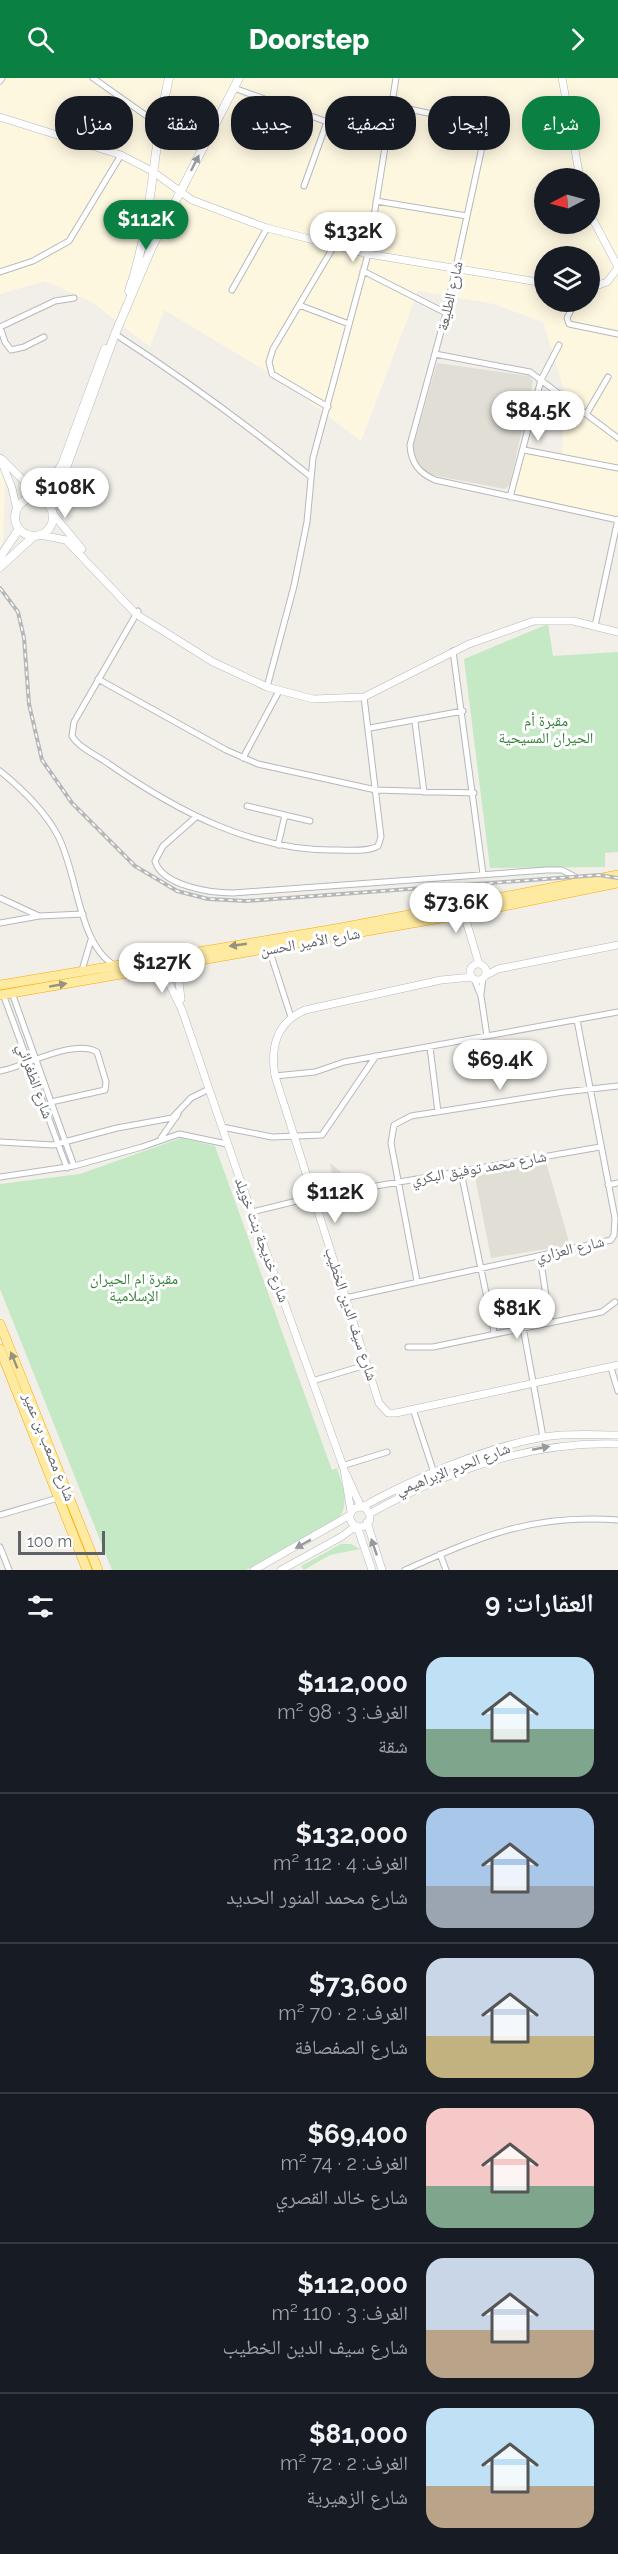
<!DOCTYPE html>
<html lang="ar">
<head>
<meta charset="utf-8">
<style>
  body { margin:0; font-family:Raleway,"Noto Naskh Arabic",sans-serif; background:#242831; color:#f1f3f6; direction:rtl; height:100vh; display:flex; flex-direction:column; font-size:22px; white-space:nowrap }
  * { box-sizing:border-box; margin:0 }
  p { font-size:20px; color:#9ea1a6 }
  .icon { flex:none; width:33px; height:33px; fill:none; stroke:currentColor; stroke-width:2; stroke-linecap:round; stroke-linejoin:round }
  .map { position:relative; height:1492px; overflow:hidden; direction:ltr }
  .panel { display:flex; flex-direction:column; background:#171b24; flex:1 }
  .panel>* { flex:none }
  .banner { position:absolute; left:18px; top:18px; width:582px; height:54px; direction:rtl; display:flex; gap:12px }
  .needle { width:39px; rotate:264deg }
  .controls { position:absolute; left:534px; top:90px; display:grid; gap:12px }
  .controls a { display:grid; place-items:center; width:66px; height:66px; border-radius:50%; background:#171b24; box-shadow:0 3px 15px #0003; font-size:30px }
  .scale { position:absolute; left:18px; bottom:15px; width:87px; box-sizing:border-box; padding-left:6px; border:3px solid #5f6368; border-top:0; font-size:16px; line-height:21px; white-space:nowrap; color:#5f6368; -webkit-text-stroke:4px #fff; paint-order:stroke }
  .price { position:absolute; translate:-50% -51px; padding:0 14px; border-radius:21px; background:#fff; color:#222; font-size:20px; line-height:39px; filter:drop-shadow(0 2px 3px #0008) }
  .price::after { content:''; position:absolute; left:50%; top:36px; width:18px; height:14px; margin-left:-9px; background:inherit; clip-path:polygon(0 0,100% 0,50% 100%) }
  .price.current { background:#0b8043; color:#fff }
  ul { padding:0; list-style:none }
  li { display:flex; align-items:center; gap:18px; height:150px; padding:0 24px }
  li+li { border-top:2px solid #363941 }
  li span { display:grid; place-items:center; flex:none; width:168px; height:120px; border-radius:18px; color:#555 }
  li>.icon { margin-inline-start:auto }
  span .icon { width:72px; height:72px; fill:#fffc; stroke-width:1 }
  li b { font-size:26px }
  h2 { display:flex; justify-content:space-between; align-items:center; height:72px; padding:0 24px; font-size:26px }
  .pill { padding:0 21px; border-radius:24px; background:#171b24; box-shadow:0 3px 15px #0003; font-size:21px; line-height:54px }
  .pill.current { background:#0b8043; color:#fff }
  header { display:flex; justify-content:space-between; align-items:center; height:78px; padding:0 24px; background:#0b8043; color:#fff; font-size:27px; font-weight:800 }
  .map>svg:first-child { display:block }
  .commercial { fill:#fef7e0; fill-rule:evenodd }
  .education { fill:#e1ded6 }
  .green { fill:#c5e8c5 }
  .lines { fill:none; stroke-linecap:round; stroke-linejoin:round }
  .minor-casing { stroke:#b5b8bc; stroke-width:7 }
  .tertiary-casing { stroke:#b5b8bc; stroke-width:8 }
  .secondary-casing { stroke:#b6babf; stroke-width:9 }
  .trunk-casing { stroke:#f9ab00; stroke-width:10 }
  .minor { stroke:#fff; stroke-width:5 }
  .tertiary { stroke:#fff; stroke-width:7 }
  .secondary { stroke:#fff; stroke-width:8 }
  .trunk { stroke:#feeaa1; stroke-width:9 }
  .rail-casing { stroke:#b6b7b8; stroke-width:4 }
  .rail { stroke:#fff; stroke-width:1.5; stroke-dasharray:4.5; stroke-linecap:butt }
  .oneway { fill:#979a9d }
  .oneway2 { fill:#97927c }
  .labels { text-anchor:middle; stroke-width:6; stroke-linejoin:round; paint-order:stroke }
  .street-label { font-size:15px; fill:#5f6368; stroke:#fff }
  .park-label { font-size:15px; fill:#348238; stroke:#fff }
</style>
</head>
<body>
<header><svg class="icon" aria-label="forward" viewBox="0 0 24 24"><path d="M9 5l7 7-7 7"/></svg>Doorstep<svg class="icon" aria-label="search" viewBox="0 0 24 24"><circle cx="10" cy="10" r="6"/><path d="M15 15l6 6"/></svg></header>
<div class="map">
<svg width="618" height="1492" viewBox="0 0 618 1492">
  <rect width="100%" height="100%" fill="#f1efe8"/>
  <path class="commercial" d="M 0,0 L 618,0 L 618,443 L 511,421 L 523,374 L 562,379 L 564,312 L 543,244 L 494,226 L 418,213 L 361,363 L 281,302 L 164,232 L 150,269 L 92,224 L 45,203 L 0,216 ZM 544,100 L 590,100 L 590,146 L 544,146 ZM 544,178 L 590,178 L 590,224 L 544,224 Z
    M 0,392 L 5,398 L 3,465 L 0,470 Z"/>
  <path class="education" d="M 437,285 L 529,298 L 533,303 L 510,406 L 505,411 L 427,396 L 416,384 L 413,369 Z
    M 546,1084 L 570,1167 L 491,1180 L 475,1099 L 480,1095 Z
    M 330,1085 L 355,1106 L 335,1110 Z"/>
  <path class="green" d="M 548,546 L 553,578 L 618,574 L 618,774 L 605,775 L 605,789 L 490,790 L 464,581 Z
    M 181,1060 L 215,1068 L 332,1392 L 337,1390 C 343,1410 352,1429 334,1445 L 246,1492 L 112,1492 L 0,1211 L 0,1106 L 80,1096 Z
    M 341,1466 L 351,1466 L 360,1471 L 330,1477 L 304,1492 L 301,1488 Z"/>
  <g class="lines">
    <g class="minor-casing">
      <path id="minor" d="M 93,0 L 158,46
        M 0,3 L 2,0
        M 234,10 L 385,65
        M 390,27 L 475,45 L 482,54 L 482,69 L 446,235 L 410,367 C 411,385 419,395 435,402 L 618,442
        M 304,108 L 327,44
        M 376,123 L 467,138
        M 363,193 L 446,235
        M 0,194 L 33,183 L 69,163 L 121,77
        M 232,212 L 267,150
        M 575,224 L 567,240 L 569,246 L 618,256
        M 299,227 L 349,246
        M 0,249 L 55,223 L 74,220
        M 0,249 L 5,264 L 11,272 L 24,269 L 44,259
        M 115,256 C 183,300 247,347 310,398
        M 435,276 L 530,294 L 618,360
        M 328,329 L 272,296 L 269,284 L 273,271 L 334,168
        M 587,335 L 608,299
        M 524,372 L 618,390
        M 510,419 L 541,302 L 559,267
        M 138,533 L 74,644 L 72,658 C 79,670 98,678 109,686 C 177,733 253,774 338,772 C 350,772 368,774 378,768 L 381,759 L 364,619
        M 595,548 L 618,441
        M 453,573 L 483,796
        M 98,601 L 226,672 L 258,686 L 376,712 L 474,715
        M 267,609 L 294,508 L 307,444 L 313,380 L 368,176 L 396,0
        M 415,644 L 424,714
        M 370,650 L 463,633
        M 243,680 L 279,613
        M 0,693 C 22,711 45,733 58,758 C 78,796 78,865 114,887
        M 247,728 L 310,743
        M 196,739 L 163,768 L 155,783 C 162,808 211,815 233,815 L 547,792 L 562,792 L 583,803
        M 278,767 L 285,737
        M 0,820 L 39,838
        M 0,845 L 39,838 L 83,836
        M 269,871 L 291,939
        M 82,892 L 91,862
        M 474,901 L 481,918 L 487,958
        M 12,915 L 74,1088
        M 3,916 L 67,1090
        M 481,916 L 483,900
        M 430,969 L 438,1034
        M 0,993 C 25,989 73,960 97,974 L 106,1004 L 105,1012 L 51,1024
        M 275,998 L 315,994 L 344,984 L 618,934
        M 222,1049 L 272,1059 L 322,1057 L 376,978
        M 161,1060 L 178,1036
        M 0,1064 L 53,1067 L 117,1050 L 172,1040 L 191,1020 L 209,1011
        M 461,1094 L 494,1254
        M 0,1099 L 74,1088 L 142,1069 L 179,1056 L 227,1066
        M 608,1107 L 618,1105
        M 252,1134 L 313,1119 L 600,1069
        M 540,1178 L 550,1244
        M 417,1203 L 391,1065 L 394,1047 L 411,1038 L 564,1014 L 618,1008
        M 345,1220 L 611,1162 L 614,1157 L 615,1140 L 577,942
        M 523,1249 L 543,1359
        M 408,1269 L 433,1269 L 602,1234 L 615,1224
        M 611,1290 L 618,1313
        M 312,1303 L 366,1287
        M 413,1331 L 434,1395
        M 342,1388 L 387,1374
        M 0,1437 L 58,1420
        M 0,1469 L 9,1492
        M 440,1476 L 446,1492
        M 405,1492 C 482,1458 531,1436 618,1442"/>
    </g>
    <g class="tertiary-casing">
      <path id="tertiary" d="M 562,0 L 580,100
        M 0,39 L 121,77 L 152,93 L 192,122 L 267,150 L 368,176 L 544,205
        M 590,136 L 618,189
        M 590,210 L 607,204 L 618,190
        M 0,380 L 12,410 L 17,432
        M 2,381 L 23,402 L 34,421
        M 53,436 L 82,471
        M 40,457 L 66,462 L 136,536 L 213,584 L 267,609 L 313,621 L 364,619 L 469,566 L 534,543 L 573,543 L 618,554
        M 464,836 L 479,886
        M470 894a8 8 0 1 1 16 0a8 8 0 1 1-16 0Z
        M 177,887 L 181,921
        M 161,889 L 182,932 L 236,1090 L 344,1391 L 351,1434
        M 485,898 L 498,891 L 618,867
        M 472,899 L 441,902 L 305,932 C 277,944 270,969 275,998 L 379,1325 L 388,1335 L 396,1335 L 618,1287
        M 346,1396 L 361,1429
        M 362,1429 C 413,1401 486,1369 544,1359 C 568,1355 593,1357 618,1357
        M350 1439a10 10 0 1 1 20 0a10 10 0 1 1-20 0Z
        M 369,1436 C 446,1393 529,1363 618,1366
        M 367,1444 L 382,1492
        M 357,1448 L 372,1492
        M 254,1492 L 350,1437
        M 281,1492 L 341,1459 L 356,1448"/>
    </g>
    <g class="secondary-casing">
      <path id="secondary" d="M 129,213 C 153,144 152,70 169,0
        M15 439a19 19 0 1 1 38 0a19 19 0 1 1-38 0Z
        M 37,421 L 62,387 L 105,271
        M 51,431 L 115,256 L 152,169 L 239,0
        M 0,479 L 19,451
        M 0,489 L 34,458"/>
    </g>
    <g class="trunk-casing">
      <path id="trunk" d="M 0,907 L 341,850 L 618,797
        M 0,917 L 464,836 L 618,805
        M 0,1246 L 98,1492
        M 0,1271 L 87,1492"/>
    </g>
    <use href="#minor" class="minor"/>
    <use href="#tertiary" class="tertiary"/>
    <use href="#secondary" class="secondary"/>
    <use href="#trunk" class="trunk"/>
    <g class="rail-casing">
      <path id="rail" d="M 0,510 L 18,534 L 24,560 L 29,626 L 42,682 L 72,725 L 135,788 L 177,813 L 208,821 L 246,823 L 599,797 L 618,800"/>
    </g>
    <use href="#rail" class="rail"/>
  </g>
  <defs><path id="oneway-solid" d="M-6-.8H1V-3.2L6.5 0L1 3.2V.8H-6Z" transform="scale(1.5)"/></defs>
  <g class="oneway">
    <use href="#oneway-solid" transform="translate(195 85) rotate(-63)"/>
    <use href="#oneway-solid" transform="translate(541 1370) rotate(-11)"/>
    <use href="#oneway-solid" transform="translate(303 1466) rotate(151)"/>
    <use href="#oneway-solid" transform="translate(374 1469) rotate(-109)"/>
  </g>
  <g class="oneway2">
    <use href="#oneway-solid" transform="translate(238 867) rotate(172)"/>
    <use href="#oneway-solid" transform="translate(58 907) rotate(-10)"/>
    <use href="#oneway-solid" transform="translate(14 1282) rotate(-112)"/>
  </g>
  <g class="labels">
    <g class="street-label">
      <text transform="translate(450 218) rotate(-77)" y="5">شارع الطليعة</text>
      <text transform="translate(310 864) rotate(-10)" y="5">شارع الأمير الحسن</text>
      <text transform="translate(35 1003) rotate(70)" y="5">شارع الطغرائي</text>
      <text transform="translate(479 1090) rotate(-10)" y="5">شارع محمد توفيق البكري</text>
      <text transform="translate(262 1162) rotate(70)" y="5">شارع خديجة بنت خويلد</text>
      <text transform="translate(570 1171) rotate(-13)" y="5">شارع العزاري</text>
      <text transform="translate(351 1236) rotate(72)" y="5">شارع سيف الدين الخطيب</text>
      <text transform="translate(49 1369) rotate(68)" y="5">شارع مصعب بن عمير</text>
      <text transform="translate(453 1391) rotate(-21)" y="5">شارع الحرم الإبراهيمي</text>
    </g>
    <g class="park-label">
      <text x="546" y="648">مقبرة أم<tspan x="546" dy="17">الحيران المسيحية</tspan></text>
      <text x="134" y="1206">مقبرة ام الحيران<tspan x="134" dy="17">الإسلامية</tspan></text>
    </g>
  </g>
</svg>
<div class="controls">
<a><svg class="needle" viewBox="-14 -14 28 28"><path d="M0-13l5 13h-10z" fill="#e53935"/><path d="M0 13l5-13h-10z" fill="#9ea1a6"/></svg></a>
<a><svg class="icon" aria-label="layers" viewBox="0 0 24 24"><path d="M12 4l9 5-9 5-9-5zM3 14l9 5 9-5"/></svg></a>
</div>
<div class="scale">100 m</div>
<b class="price current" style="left:146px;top:173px">$112K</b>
<b class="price" style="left:353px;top:185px">$132K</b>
<b class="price" style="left:538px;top:364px">$84.5K</b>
<b class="price" style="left:65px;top:441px">$108K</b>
<b class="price" style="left:456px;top:856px">$73.6K</b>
<b class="price" style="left:162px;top:916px">$127K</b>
<b class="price" style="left:500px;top:1013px">$69.4K</b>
<b class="price" style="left:335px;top:1146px">$112K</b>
<b class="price" style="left:517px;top:1262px">$81K</b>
<div class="banner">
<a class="pill current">شراء</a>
<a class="pill">إيجار</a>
<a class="pill">تصفية</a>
<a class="pill">جديد</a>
<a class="pill">شقة</a>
<a class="pill">منزل</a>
</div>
</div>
<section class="panel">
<h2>العقارات: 9<svg class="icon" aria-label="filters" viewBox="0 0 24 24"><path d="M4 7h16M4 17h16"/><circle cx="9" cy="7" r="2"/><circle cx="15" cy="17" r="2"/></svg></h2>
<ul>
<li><span style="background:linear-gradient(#bfe0f5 60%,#7fa58c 0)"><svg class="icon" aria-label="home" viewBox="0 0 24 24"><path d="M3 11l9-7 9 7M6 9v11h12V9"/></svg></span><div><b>$112,000</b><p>الغرف: 3 · 98 m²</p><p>شقة</p></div></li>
<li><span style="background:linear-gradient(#a9c7e8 65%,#9aa5b1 0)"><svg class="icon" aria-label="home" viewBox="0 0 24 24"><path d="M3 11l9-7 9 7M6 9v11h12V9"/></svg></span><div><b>$132,000</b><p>الغرف: 4 · 112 m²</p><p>شارع محمد المنور الحديد</p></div></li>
<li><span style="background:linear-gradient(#c9d6e8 65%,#c2b280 0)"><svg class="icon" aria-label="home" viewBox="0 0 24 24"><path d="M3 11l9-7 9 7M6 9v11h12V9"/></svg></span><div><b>$73,600</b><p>الغرف: 2 · 70 m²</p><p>شارع الصفصافة</p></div></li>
<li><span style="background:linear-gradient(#f6c9c9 65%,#7fa58c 0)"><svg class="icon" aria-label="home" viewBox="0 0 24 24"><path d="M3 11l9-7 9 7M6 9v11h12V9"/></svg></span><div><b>$69,400</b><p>الغرف: 2 · 74 m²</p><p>شارع خالد القصري</p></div></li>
<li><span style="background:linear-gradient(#c9d6e8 60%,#b9a48a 0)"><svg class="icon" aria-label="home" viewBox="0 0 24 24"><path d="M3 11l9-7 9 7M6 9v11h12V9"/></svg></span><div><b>$112,000</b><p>الغرف: 3 · 110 m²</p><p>شارع سيف الدين الخطيب</p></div></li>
<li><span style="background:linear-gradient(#bfe0f5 65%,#b9a48a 0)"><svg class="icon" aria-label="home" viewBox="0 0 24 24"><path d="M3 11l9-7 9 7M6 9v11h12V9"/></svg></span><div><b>$81,000</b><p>الغرف: 2 · 72 m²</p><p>شارع الزهيرية</p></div></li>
</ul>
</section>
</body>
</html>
